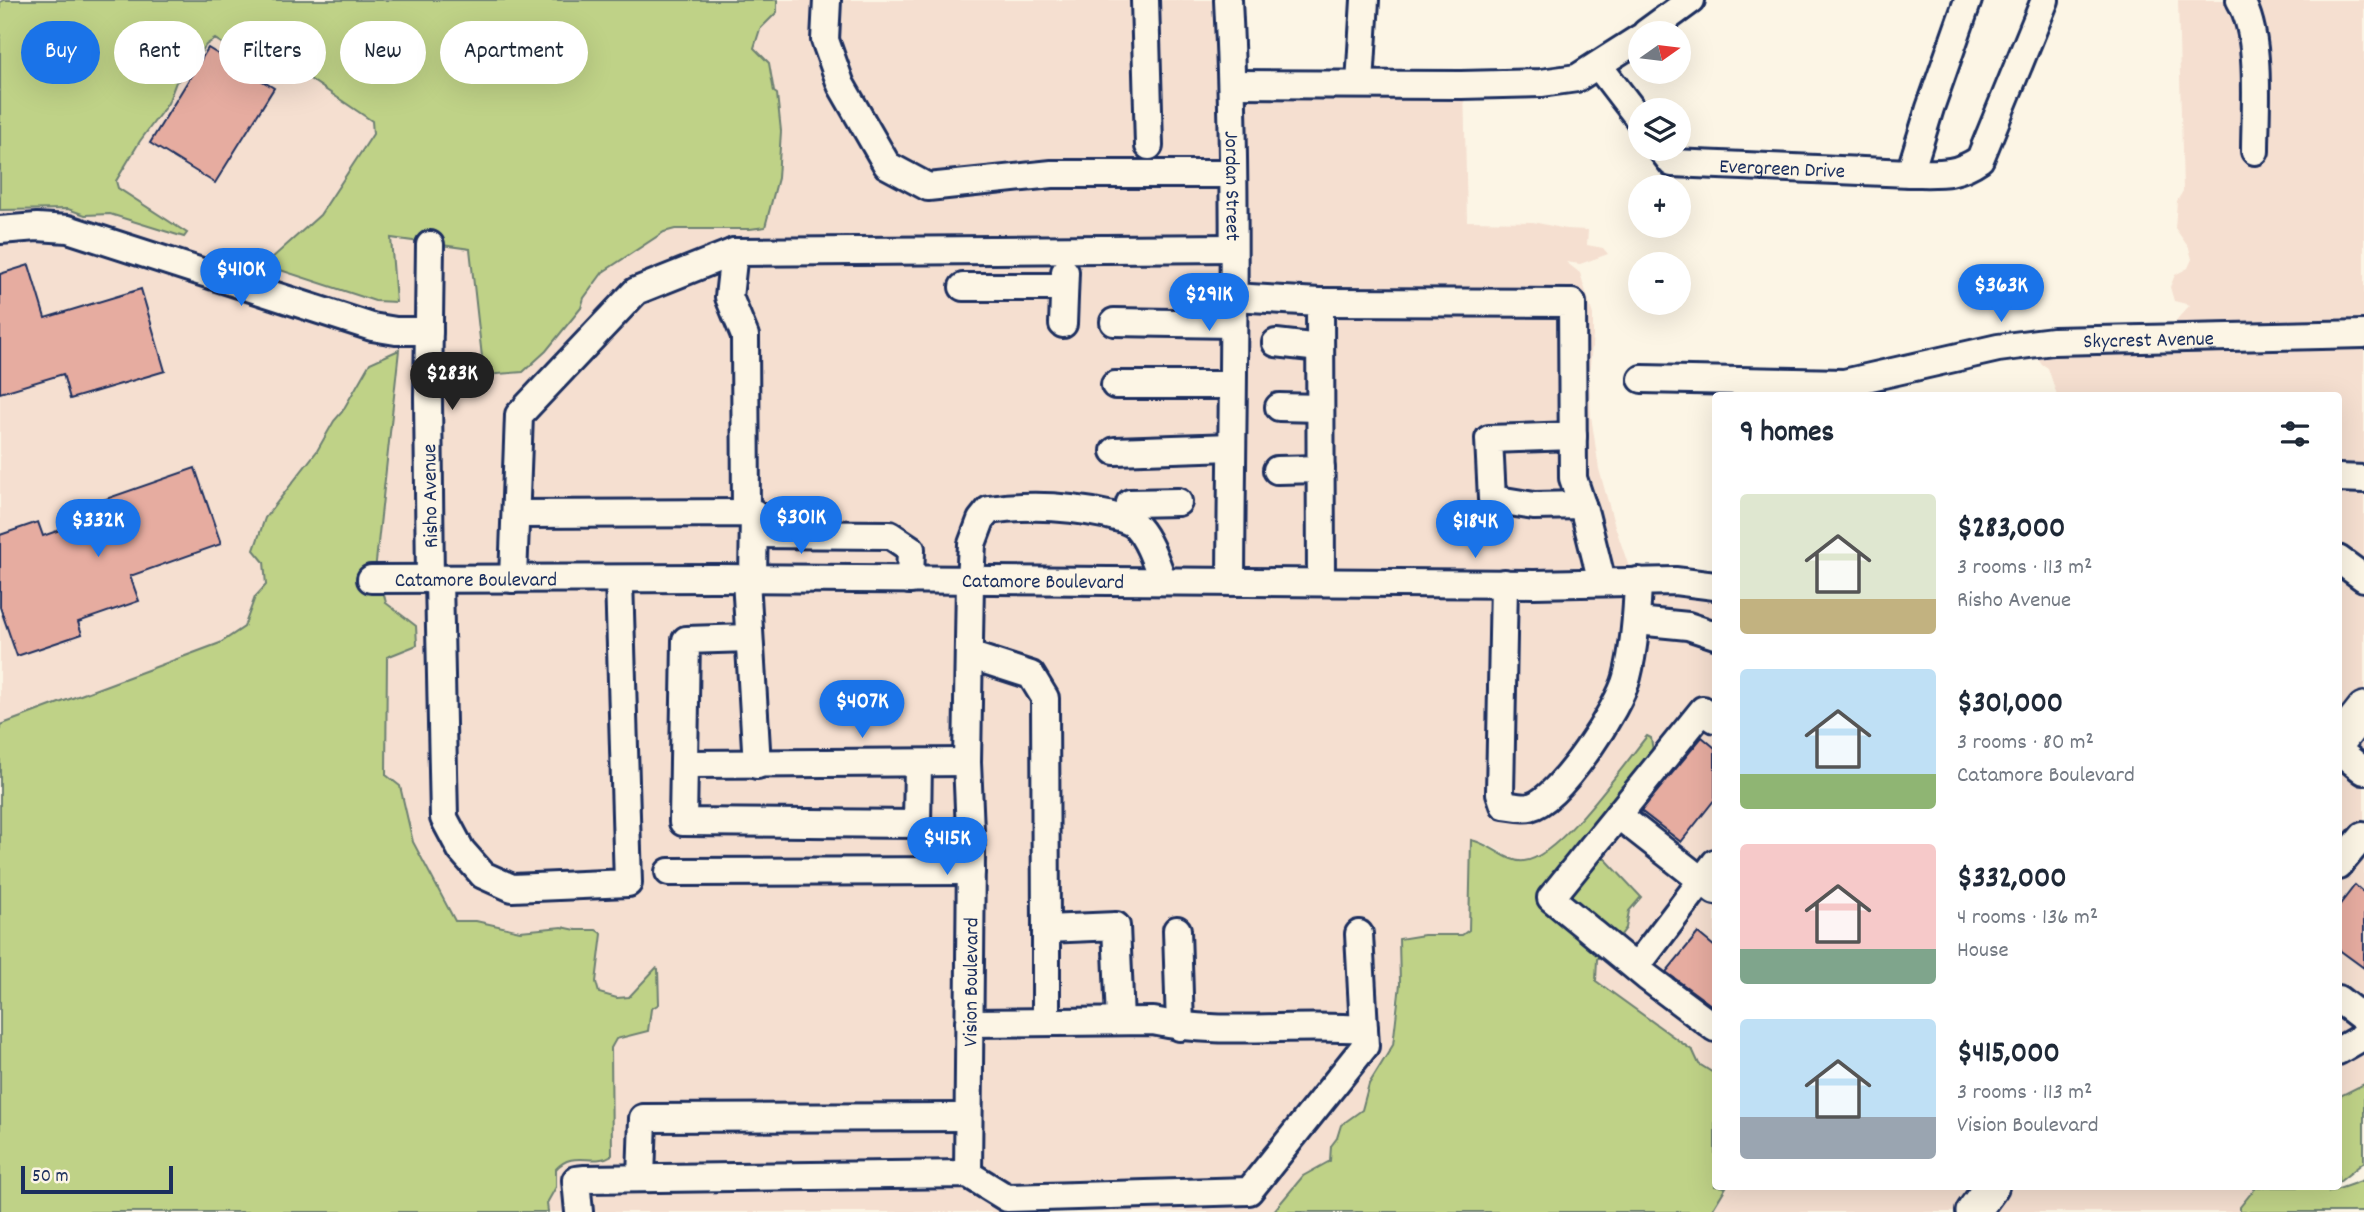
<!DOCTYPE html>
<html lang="en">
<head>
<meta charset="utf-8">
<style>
  body { margin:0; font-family:Dekko,sans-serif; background:#f6f6f7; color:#1f2937; height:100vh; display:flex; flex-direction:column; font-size:26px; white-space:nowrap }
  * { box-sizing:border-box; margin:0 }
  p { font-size:23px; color:#747a83 }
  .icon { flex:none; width:38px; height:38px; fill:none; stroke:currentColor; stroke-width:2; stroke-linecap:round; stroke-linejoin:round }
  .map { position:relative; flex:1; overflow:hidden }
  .side { position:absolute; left:1712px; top:392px; width:630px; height:798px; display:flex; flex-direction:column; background:#fff; border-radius:7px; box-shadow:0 7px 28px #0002 }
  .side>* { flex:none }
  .hud { position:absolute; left:21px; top:21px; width:665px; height:63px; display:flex; gap:14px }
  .needle { width:46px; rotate:76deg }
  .buttons { position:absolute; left:1628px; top:21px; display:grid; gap:14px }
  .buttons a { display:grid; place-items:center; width:63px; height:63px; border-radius:50%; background:#fff; box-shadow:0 7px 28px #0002; font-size:35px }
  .scale { position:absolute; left:21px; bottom:18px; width:152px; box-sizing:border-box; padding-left:7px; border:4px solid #1b2f5e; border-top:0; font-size:19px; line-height:24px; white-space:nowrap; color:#1b2f5e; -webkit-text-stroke:5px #fcf5e5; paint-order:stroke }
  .price { position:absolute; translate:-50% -60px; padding:0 16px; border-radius:24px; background:#1a73e8; color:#fff; font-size:23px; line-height:46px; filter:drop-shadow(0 2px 4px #0008) }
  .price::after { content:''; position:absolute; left:50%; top:42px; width:21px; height:16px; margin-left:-10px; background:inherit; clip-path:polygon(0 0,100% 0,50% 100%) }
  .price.selected { background:#222; color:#fff }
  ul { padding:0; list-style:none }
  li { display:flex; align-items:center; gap:21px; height:175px; padding:0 28px }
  li span { display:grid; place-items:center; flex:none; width:196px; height:140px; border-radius:7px; color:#555 }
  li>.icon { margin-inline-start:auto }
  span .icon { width:84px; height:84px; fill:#fffc; stroke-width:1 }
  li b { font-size:30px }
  h2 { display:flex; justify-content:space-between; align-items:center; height:84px; padding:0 28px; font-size:30px }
  .tag { padding:0 24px; border-radius:32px; background:#fff; box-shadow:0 7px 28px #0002; font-size:24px; line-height:63px }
  .tag.selected { background:#1a73e8; color:#fff }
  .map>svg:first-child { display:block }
  .built { fill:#f5dfd0 }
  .green { fill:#bfd287; stroke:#6d8072; stroke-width:2 }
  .building { fill:#e6aca0; stroke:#1b2f5e; stroke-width:2 }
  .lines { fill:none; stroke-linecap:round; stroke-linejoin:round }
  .minor-casing { stroke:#1b2f5e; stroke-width:32 }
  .major-casing { stroke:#1b2f5e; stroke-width:38 }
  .minor { stroke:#fcf5e5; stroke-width:26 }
  .major { stroke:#fcf5e5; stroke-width:33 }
  .labels { text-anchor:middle; stroke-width:5; stroke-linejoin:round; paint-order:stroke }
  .street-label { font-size:21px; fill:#1b2f5e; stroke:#fcf5e5 }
</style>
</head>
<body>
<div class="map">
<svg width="2364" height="1212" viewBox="0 0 2364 1212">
  <rect width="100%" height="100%" fill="#fcf5e5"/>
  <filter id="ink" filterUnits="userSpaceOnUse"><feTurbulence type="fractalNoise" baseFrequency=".0143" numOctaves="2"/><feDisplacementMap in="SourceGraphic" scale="14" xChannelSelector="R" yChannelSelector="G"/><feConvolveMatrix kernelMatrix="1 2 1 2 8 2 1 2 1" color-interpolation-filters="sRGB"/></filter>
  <g filter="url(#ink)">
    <path class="built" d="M 777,0 L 1229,0 L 1236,84 L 1464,84 L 1467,221 L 1533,222 L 1566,229 L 1588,230 L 1587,245 L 1603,248 L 1608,254 L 1580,264 L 1566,262 L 1580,273 L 1593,315 L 1593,335 L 1589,376 L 1591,416 L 1599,469 L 1613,520 L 1633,579 L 1715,584 L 1715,1074 L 1699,1064 L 1693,1051 L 1596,981 L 1595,974 L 1597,959 L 1609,951 L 1626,928 L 1629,911 L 1639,903 L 1636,890 L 1597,850 L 1647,736 L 1589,810 L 1558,842 L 1536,857 L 1526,862 L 1510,859 L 1502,852 L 1482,842 L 1471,840 L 1469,930 L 1462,935 L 1424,935 L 1399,939 L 1400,984 L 1396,1002 L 1393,1045 L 1369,1084 L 1362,1110 L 1341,1125 L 1337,1139 L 1331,1146 L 1331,1161 L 1303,1176 L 1273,1212 L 548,1212 L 547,1203 L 556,1187 L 556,1169 L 563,1161 L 573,1158 L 603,1159 L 612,1155 L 611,1048 L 616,1039 L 648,1031 L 651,1009 L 658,1004 L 656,968 L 629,997 L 618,998 L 599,993 L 596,982 L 602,934 L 596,930 L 576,930 L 562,927 L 520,931 L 476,921 L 455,921 L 447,903 L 413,842 L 400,786 L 386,775 L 385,763 L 387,657 L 417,646 L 416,626 L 386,603 L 380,578 L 375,571 L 398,351 L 356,385 L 342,412 L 334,421 L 317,451 L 264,562 L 266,585 L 255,597 L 244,627 L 220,643 L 0,725 L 0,210 L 68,209 L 85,215 L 110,214 L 179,234 L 186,233 L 118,188 L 116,181 L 140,141 L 168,103 L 176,82 L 184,76 L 206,45 L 215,39 L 282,82 L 297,71 L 372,121 L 373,134 L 320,215 L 272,258 L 274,268 L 375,301 L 396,302 L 391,238 L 470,249 L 484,374 L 546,351 L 581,308 L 584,298 L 603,272 L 664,232 L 675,229 L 750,229 L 781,131 L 769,63 L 754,48 L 760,29 L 777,12 Z
      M 2178,0 L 2364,0 L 2364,1084 L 2339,1097 L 2338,396 L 2057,395 L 2048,368 L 2042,364 L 2038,358 L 2054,346 L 2168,335 L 2178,318 L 2190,305 L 2174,301 L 2170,287 L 2175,275 L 2188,268 L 2192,259 L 2189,248 L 2175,228 L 2177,201 L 2183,191 Z
      M 1726,1186 L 2256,1187 L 2240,1207 L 2240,1212 L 1711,1212 Z"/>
    <path class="green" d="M 4,0 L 777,0 L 777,12 L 760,29 L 754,48 L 769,63 L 774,92 L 777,94 L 781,131 L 778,178 L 765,227 L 750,229 L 675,229 L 664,232 L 603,272 L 584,298 L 581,308 L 546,351 L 523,372 L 484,375 L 470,249 L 391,238 L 396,302 L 375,301 L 274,268 L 272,258 L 320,215 L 373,134 L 372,121 L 298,71 L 282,82 L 215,39 L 206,45 L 184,76 L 176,82 L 168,103 L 140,141 L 116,181 L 118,188 L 187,233 L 184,237 L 110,214 L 85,215 L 68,209 L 0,210 L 0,2 Z
      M 399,350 L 375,571 L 380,578 L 386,603 L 416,626 L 417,645 L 387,657 L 386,775 L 400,786 L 413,842 L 455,921 L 476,921 L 520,931 L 562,927 L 576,930 L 596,930 L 602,934 L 596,982 L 599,993 L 617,998 L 629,997 L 656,968 L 658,969 L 659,1004 L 651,1009 L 648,1031 L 616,1039 L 611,1048 L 612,1155 C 594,1167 573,1149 556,1169 L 556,1187 L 547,1203 L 548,1212 L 0,1212 L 0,725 L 220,643 L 244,627 L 255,597 L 266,585 L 264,562 L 254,550 L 265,518 L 317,451 L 334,421 L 342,412 L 370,363 Z
      M 1647,736 L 1651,738 L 1653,751 L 1634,775 L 1597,850 L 1641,897 L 1629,911 L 1626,928 L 1609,951 L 1597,959 L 1596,981 L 1693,1051 L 1699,1064 L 1715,1074 L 1715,1186 L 1726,1187 L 1711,1212 L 1273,1212 L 1303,1176 L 1330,1161 L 1331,1146 L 1337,1138 L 1341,1125 L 1362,1110 L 1369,1084 L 1393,1045 L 1400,984 L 1399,939 L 1424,935 L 1462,935 L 1469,930 L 1471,840 C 1490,843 1507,863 1524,861 C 1558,859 1625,763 1647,736 Z
      M 2364,1084 L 2364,1162 L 2338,1183 L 2338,1097 Z
      M 2364,1180 L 2364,1212 L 2240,1212 L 2240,1207 L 2256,1187 L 2334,1187 L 2330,1192 Z"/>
    <path class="building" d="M 208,48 L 274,88 L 215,183 L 150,143 Z
      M 29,265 L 45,318 L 141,289 L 165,371 L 70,399 L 63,374 L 0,393 L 0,274 Z
      M 195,468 L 221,544 L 130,576 L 139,601 L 78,622 L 82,634 L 17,656 L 0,607 L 0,535 L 38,522 L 43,536 L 105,514 L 100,501 Z
      M 1702,737 L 1715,748 L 1715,799 L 1681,842 L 1641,811 Z
      M 2355,885 L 2364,893 L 2364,968 L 2338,949 L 2338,907 Z
      M 1698,933 L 1715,947 L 1715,1008 L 1666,972 Z"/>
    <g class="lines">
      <g class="minor-casing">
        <g id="minor">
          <path d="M 827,0 L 825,40 L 841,85 L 887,165 L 928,187 L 1052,174 L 1233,174"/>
          <path d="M 1145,0 L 1149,146"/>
          <path id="s1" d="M 1228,0 C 1238,193 1232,388 1231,581"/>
          <path d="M 2240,0 C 2262,36 2255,109 2255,151"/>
          <path d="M 1646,33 L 1691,0"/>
          <path d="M 1598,65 L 1640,120"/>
          <path d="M 1232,84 L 1461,85 L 1541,83 L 1577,78 L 1640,38"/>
          <path d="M 1360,84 L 1365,0"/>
          <path id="s2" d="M 1661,149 L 1672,163 L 1910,173 C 1938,173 1956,176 1980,159 L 2045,0"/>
          <path d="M 1910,173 L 1930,108 L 1968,0"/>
          <path d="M 0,230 L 37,227 L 68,229 L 372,327 L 396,331 L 429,331"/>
          <path d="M 734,252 L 729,297 L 745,336 L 746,513"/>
          <path d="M 963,287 L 1064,287"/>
          <path d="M 1233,297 L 1320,302 L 1321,582"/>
          <path d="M 1320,302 L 1572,303 L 1573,478 L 1585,514 L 1602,582"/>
          <path d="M 1114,322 L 1233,324"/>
          <path d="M 1063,324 L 1065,272"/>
          <path d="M 1276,343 L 1320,348"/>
          <path id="s3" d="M 1642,379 L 1844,383 L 1998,348 L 2053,341 L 2364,334"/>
          <path d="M 1115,385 L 1232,385"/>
          <path d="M 1279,407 L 1320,408"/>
          <path d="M 1573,436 L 1489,439 L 1492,499 L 1534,506 L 1582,505"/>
          <path d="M 1115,451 L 1232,447"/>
          <path d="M 1277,470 L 1321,469"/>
          <path d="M 2338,478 L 2364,479"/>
          <path d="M 516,514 L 754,513 L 753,579"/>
          <path d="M 1129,520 L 1130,503 L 1178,502"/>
          <path d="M 754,534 L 890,535 L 911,549 L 910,580"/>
          <path d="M 2338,559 L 2364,578"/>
          <path id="s4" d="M 371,579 L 716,578 L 1534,584 L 1675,581 L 1715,586"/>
          <path d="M 513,579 L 519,415 L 636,291 L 734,252 L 1233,248"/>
          <path d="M 746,579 L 757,765"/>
          <path d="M 430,580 L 428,397 L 430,245"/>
          <path d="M 439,580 L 444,818 L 461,850 L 483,875 L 512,888 L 628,883 L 619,579"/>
          <path d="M 1504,583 L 1500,793 L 1504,805 C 1512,806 1522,809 1530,807 C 1560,800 1620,706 1627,677 C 1635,645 1637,614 1638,581"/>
          <path d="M 1637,621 L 1688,626 L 1715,635"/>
          <path d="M 749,638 L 686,640 L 683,822 L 917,824 L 918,763"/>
          <path d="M 969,655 L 1031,675 L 1045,698 L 1046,929"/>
          <path d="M 1715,719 L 1703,710 L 1551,898 L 1647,977 L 1715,1028"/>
          <path d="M 2338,750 L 2364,771"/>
          <path d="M 684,764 L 967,762"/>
          <path d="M 1618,815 L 1715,891"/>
          <path d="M 2338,866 L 2363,836 L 2364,837"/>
          <path d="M 669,872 L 971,871"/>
          <path d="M 1177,930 L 1180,1027"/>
          <path d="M 1359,934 L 1364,1029"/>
          <path d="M 1636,967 L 1715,863"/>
          <path d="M 2338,999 L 2364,1019"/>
          <path d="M 1046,1022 L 1046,929 L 1116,926 L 1120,1021"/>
          <path d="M 2338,1051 L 2364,1036"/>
          <path id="s5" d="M 968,1174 L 971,854 L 967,762 L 970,581 L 972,544 L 981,520 L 989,510 C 1030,504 1068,506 1108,515 C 1118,518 1130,519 1137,527 C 1150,542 1156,563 1163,581"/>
          <path d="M 641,1178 L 643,1118 L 968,1117"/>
          <path d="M 579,1212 L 576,1180 L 585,1179 L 968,1174 L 1007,1198 L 1249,1191 L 1365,1046 L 1364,1029 C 1294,1023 1222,1036 1153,1021 L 969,1023"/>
        </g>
      </g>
      <g class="major-casing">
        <path id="major" d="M 2338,742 L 2364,709
          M 1973,1212 L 1992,1186"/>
      </g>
      <use href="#minor" class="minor"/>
      <use href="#major" class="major"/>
    </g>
  </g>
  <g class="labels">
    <g class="street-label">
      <text dy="7" stroke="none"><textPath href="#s2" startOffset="128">Evergreen Drive</textPath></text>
      <text dy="7" stroke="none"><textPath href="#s1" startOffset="186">Jordan Street</textPath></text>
      <text dy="7" stroke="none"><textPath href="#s3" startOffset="511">Skycrest Avenue</textPath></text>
      <text transform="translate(429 496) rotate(-91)" y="7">Risho Avenue</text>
      <text dy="7" stroke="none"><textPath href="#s4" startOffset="105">Catamore Boulevard</textPath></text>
      <text dy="7" stroke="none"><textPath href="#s4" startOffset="672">Catamore Boulevard</textPath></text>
      <text dy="7" stroke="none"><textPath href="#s5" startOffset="192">Vision Boulevard</textPath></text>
    </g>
  </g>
</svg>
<div class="buttons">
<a><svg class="needle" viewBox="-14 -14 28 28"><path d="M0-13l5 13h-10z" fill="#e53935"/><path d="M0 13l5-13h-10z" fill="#747a83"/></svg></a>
<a><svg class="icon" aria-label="layers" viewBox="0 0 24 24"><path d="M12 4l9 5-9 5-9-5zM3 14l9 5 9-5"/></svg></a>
<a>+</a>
<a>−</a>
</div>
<div class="scale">50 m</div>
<b class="price" style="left:241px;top:308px">$410K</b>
<b class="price" style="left:2001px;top:324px">$363K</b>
<b class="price" style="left:1209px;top:333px">$291K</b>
<b class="price selected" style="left:452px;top:412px">$283K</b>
<b class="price" style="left:801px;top:556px">$301K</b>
<b class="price" style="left:98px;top:559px">$332K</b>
<b class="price" style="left:1475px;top:560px">$184K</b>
<b class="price" style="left:862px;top:740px">$407K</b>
<b class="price" style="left:947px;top:877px">$415K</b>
<div class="hud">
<a class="tag selected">Buy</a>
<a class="tag">Rent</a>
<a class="tag">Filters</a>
<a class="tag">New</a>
<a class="tag">Apartment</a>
</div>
<section class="side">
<h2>9 homes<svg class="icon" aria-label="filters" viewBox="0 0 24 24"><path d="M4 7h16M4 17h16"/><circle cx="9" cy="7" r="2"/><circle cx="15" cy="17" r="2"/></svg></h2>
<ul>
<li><span style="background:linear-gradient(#dfe7d0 75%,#c2b280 0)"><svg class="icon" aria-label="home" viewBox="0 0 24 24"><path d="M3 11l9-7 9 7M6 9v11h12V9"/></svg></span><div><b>$283,000</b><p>3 rooms · 113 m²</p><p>Risho Avenue</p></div></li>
<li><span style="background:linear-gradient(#bfe0f5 75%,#8fb573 0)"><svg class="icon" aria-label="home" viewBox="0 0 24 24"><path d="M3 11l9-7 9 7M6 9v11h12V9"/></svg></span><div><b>$301,000</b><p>3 rooms · 80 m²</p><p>Catamore Boulevard</p></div></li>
<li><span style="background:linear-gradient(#f6c9c9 75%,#7fa58c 0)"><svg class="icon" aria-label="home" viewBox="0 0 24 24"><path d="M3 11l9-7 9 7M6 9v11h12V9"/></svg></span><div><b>$332,000</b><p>4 rooms · 136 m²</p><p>House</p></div></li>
<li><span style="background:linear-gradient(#bfe0f5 70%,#9aa5b1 0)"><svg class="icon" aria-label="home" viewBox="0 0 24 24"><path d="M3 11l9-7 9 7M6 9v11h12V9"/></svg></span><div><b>$415,000</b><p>3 rooms · 113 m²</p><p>Vision Boulevard</p></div></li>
</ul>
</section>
</div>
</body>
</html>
